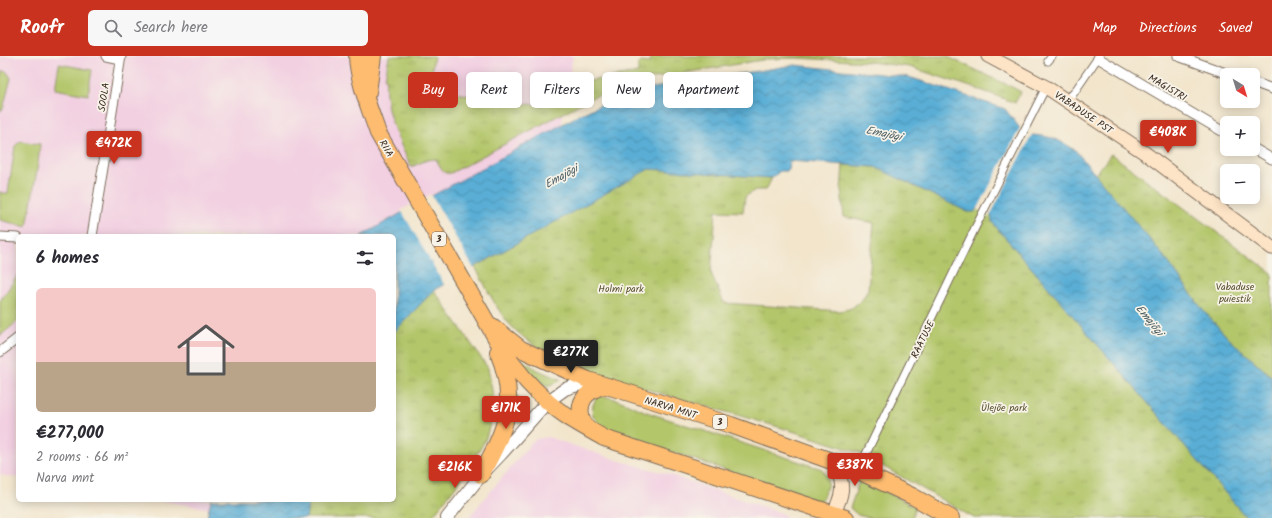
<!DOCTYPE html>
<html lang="en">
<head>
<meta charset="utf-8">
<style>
  body { margin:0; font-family:Kalam,sans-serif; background:#f7f7f7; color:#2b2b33; height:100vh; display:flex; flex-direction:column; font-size:15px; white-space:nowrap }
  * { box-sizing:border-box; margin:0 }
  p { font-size:13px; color:#7c7c81 }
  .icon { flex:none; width:22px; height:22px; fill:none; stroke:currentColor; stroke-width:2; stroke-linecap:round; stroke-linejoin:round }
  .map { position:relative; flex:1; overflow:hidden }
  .sheet { position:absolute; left:16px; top:178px; width:380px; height:268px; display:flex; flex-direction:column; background:#fff; border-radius:6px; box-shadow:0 2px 10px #0003 }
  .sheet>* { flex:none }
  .top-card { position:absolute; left:408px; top:16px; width:380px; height:36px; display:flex; gap:8px }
  .needle { width:26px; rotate:142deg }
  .fabs { position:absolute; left:1220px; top:12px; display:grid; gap:8px }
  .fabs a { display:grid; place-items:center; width:40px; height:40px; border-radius:6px; background:#fff; box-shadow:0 2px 10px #0003; font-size:20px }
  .price { position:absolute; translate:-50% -34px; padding:0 9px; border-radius:4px; background:#c8321e; color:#fff; font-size:13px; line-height:26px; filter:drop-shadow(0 1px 2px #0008) }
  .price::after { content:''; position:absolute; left:50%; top:24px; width:12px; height:9px; margin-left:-6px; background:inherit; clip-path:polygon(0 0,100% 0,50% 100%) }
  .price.current { background:#222; color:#fff }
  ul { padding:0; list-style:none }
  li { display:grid; align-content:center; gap:8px; height:212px; padding:0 20px }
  li span { display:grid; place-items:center; height:124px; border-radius:6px; color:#555 }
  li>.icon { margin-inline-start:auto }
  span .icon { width:72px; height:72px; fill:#fffc; stroke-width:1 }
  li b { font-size:17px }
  h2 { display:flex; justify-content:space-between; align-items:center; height:48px; padding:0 20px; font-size:17px }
  .chip { padding:0 14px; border-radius:6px; background:#fff; box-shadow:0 2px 10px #0003; font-size:14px; line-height:36px }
  .chip.current { background:#c8321e; color:#fff }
  header { display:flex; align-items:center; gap:24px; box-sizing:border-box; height:56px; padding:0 20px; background:#c8321e; color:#fff }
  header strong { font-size:19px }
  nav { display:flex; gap:22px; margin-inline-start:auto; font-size:14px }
  .search { width:280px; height:36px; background:#f7f7f7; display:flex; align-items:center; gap:10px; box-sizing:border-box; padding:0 14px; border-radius:6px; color:#7c7c81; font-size:15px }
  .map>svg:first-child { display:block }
  .built { fill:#f2cfe1 }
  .grass { fill:#b3c66a; stroke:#777844 }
  .park { fill:url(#park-tufts); stroke:#777844 }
  .water { fill:url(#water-waves); stroke:#4a6c7a }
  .pier { fill:#f2e5cc }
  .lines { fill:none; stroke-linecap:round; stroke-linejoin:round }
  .pedestrian-casing { stroke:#7b6b5b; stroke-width:9 }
  .minor-casing { stroke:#7b6b5b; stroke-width:11 }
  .tertiary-casing { stroke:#7b6b5b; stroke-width:14 }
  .secondary-casing { stroke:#7b6b5b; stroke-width:15 }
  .trunk-casing { stroke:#7b6b5b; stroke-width:18 }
  .pedestrian { stroke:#fff; stroke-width:7 }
  .minor { stroke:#fff; stroke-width:9 }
  .tertiary { stroke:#fff; stroke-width:12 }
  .secondary { stroke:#fee4c6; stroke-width:13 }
  .trunk { stroke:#fdbc70; stroke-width:16 }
  .labels { text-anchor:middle; stroke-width:3.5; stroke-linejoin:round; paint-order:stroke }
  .shield { fill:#f7f3e8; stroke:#73665b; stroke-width:1 }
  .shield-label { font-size:9px; font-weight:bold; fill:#3b2a1e }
  .street-label { font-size:10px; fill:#3b2a1e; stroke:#f7f3e8 }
  .park-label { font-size:10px; fill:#595131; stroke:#f7f3e8 }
  .water-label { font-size:11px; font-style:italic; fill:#46585e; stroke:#f7f3e8 }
</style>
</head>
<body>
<header>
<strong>Roofr</strong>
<div class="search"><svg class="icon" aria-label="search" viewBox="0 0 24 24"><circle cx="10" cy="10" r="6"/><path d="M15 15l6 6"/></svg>Search here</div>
<nav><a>Map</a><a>Directions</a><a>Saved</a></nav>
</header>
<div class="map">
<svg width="1272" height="462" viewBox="0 0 1272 462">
  <defs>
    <pattern id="park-tufts" width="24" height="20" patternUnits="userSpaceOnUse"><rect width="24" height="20" fill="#b3c66a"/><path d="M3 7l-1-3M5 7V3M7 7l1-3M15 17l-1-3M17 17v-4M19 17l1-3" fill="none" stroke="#9baa5b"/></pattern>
    <pattern id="water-waves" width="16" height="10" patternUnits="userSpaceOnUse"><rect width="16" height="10" fill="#5aaed6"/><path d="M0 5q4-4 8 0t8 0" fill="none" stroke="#4c8ead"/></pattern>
  </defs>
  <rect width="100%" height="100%" fill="#f7f3e8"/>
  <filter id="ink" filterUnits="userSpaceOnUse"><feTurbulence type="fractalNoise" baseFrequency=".025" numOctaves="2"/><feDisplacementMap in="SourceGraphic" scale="8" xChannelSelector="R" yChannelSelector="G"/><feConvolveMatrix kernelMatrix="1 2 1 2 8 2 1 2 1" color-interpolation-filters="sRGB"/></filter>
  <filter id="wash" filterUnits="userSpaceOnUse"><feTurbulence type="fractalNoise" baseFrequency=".012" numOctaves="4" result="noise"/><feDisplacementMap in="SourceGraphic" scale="16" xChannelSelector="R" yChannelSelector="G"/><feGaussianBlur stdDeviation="0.9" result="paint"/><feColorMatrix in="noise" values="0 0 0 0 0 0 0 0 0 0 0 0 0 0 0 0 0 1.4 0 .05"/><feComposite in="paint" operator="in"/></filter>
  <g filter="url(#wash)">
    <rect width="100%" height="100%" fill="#f2e5cc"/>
    <path class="built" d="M 0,0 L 573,0 L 561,71 L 364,180 L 18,180 L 18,422 L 0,419 Z
      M 548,381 L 620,405 L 665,417 L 781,457 L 788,462 L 468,462 L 531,387 L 536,383 Z
      M 156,444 L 214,444 L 211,453 Z"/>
    <path class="grass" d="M 59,8 L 92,14 L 88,39 L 55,33 Z
      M 2,15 L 7,16 L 11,22 L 3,53 L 0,55 L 0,25 Z
      M 20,85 L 40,88 L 38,108 L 27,171 L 0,164 L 0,135 L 1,137 L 8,137 L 15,90 Z
      M 18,219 L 18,265 L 0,280 L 0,245 Z
      M 520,303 L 538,314 L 561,324 L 548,331 L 536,322 Z
      M 516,338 L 529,355 L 520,367 L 513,364 Z
      M 597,340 C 617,340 634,352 652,358 C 709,376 765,395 822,413 C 831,426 828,429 822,443 L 817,445 L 607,374 L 598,367 L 592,358 L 593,349 Z
      M 859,426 L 884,435 L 915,451 L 912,462 L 870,462 L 858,459 L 850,452 Z"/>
    <path class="park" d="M 389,0 L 434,0 L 429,33 L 543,50 C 548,39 552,33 564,29 L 638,17 L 638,9 L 641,6 L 650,7 L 651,0 L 946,0 L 1012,31 L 1021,36 L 1015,47 L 989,37 L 910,11 L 870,6 L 796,2 L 768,3 L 649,23 L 619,31 L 591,42 L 451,117 C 442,119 440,111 436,103 L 427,104 L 411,111 C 398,82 383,56 386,22 L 385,22 Z
      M 1111,98 L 1272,217 L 1272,321 L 1228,282 L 1202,253 L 1166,203 L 1095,119 Z
      M 843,109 L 875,111 L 968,156 L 978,152 L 991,159 L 992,165 L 997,172 L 1247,462 L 974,462 L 858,396 L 786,373 L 597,319 C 568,308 537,295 514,273 C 498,258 486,230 475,211 L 649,112 L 772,122 L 766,134 L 755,134 L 745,141 L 743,156 L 716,155 L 711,217 L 724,247 L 841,255 L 852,252 L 863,243 L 868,233 L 874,167 L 844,161 L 841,134 Z
      M 434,234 L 488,312 L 495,351 L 485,385 L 459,426 L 431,462 L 306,462 L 309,444 L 394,444 L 394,276 Z"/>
    <path class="water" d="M 794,9 L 909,21 L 1005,53 L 1025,79 C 1048,79 1056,82 1075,94 L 1166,203 L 1202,253 L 1228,282 L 1272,321 L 1272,462 L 1247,462 L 997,172 L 992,165 L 991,159 L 978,152 L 974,156 L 968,156 L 875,111 L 789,105 L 788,115 L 780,115 L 772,122 L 649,113 L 434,234 L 394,276 L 394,180 L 361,180 L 419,147 L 581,58 L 628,36 Z
      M 211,444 L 309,444 L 306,462 L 207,462 Z"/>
    <path class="pier" d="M 1021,70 L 1026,77 L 1033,77 L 989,162 L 979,154 L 976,156 Z
      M 431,138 L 474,213 L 445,230 L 401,154 Z"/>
  </g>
  <g filter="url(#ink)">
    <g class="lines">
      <g class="pedestrian-casing">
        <path id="pedestrian" d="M 1048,5 L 1052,0
          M 1064,43 L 1073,38 L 1099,0
          M 865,400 L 975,172 L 1046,31"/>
      </g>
      <g class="minor-casing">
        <path id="minor" d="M 106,0 L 120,3
          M 1178,0 L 1231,19
          M 1098,2 L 1227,78
          M 1253,26 L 1272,33
          M 1253,92 L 1272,103
          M 92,180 L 121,0
          M 0,181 L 18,182
          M 0,296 L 18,282"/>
      </g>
      <g class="tertiary-casing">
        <path id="tertiary" d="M 447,462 L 481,419 L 501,398 L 547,346 L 565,333 L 584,327 L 594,328"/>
      </g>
      <g class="secondary-casing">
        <path id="secondary" d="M 988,0 L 1046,31 L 1145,97 L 1272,192
          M 831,462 C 843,440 846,429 834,406"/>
      </g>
      <g class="trunk-casing">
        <path id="trunk" d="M 357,0 C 358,25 370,54 378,77 L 504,296 C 516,314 531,331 547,345 C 563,360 585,371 604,382 L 846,462
          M 368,36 L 373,0
          M 492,270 L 521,293 L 588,324 L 731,369 L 834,406 L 863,417 L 914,441 L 951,462
          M 586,371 C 584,367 581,363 581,359 C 578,342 591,333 605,330
          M 481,419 C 505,374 519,347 498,296"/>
      </g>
      <use href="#pedestrian" class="pedestrian"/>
      <use href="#minor" class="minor"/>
      <use href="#tertiary" class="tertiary"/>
      <use href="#secondary" class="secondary"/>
      <use href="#trunk" class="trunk"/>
    </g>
  </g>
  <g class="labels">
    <g class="shield">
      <rect x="432" y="176" width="14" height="14" rx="3"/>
      <rect x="713" y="359" width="14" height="14" rx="3"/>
    </g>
    <g class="shield-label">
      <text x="439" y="186">3</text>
      <text x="720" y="369">3</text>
    </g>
    <g class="street-label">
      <text transform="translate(1168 31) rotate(31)" y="4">MAGISTRI</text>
      <text transform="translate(103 41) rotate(-81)" y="4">SOOLA</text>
      <text transform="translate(1084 56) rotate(34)" y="4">VABADUSE PST</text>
      <text transform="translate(387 92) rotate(60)" y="4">RIIA</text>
      <text transform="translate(922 283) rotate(-64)" y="4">RAATUSE</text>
      <text transform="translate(671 351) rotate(17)" y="4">NARVA MNT</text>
    </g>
    <g class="park-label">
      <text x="1235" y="234">Vabaduse<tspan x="1235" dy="12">puiestik</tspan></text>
      <text x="621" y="236">Holmi park</text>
      <text x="1004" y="355">Ülejõe park</text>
    </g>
    <g class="water-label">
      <text transform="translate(884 77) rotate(12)" y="4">Emajõgi</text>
      <text transform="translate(561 120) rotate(-29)" y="4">Emajõgi</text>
      <text transform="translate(1150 264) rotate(51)" y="4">Emajõgi</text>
    </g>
  </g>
</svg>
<div class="fabs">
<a><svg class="needle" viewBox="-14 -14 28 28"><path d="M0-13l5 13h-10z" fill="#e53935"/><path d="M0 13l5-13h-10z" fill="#7c7c81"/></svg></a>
<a>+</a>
<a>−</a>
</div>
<b class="price" style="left:1168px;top:98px">€408K</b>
<b class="price" style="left:114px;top:109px">€472K</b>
<b class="price current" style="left:571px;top:318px">€277K</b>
<b class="price" style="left:506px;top:374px">€171K</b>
<b class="price" style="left:855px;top:431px">€387K</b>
<b class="price" style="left:455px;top:433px">€216K</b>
<div class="top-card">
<a class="chip current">Buy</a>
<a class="chip">Rent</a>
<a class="chip">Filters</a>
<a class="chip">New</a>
<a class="chip">Apartment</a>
</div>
<section class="sheet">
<h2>6 homes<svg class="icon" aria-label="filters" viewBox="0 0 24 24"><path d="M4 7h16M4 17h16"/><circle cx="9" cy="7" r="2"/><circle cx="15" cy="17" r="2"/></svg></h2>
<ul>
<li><span style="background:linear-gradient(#f6c9c9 60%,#b9a48a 0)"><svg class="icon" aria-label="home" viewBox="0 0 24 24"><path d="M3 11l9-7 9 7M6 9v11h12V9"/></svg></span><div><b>€277,000</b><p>2 rooms · 66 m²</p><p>Narva mnt</p></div></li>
</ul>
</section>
</div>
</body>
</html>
